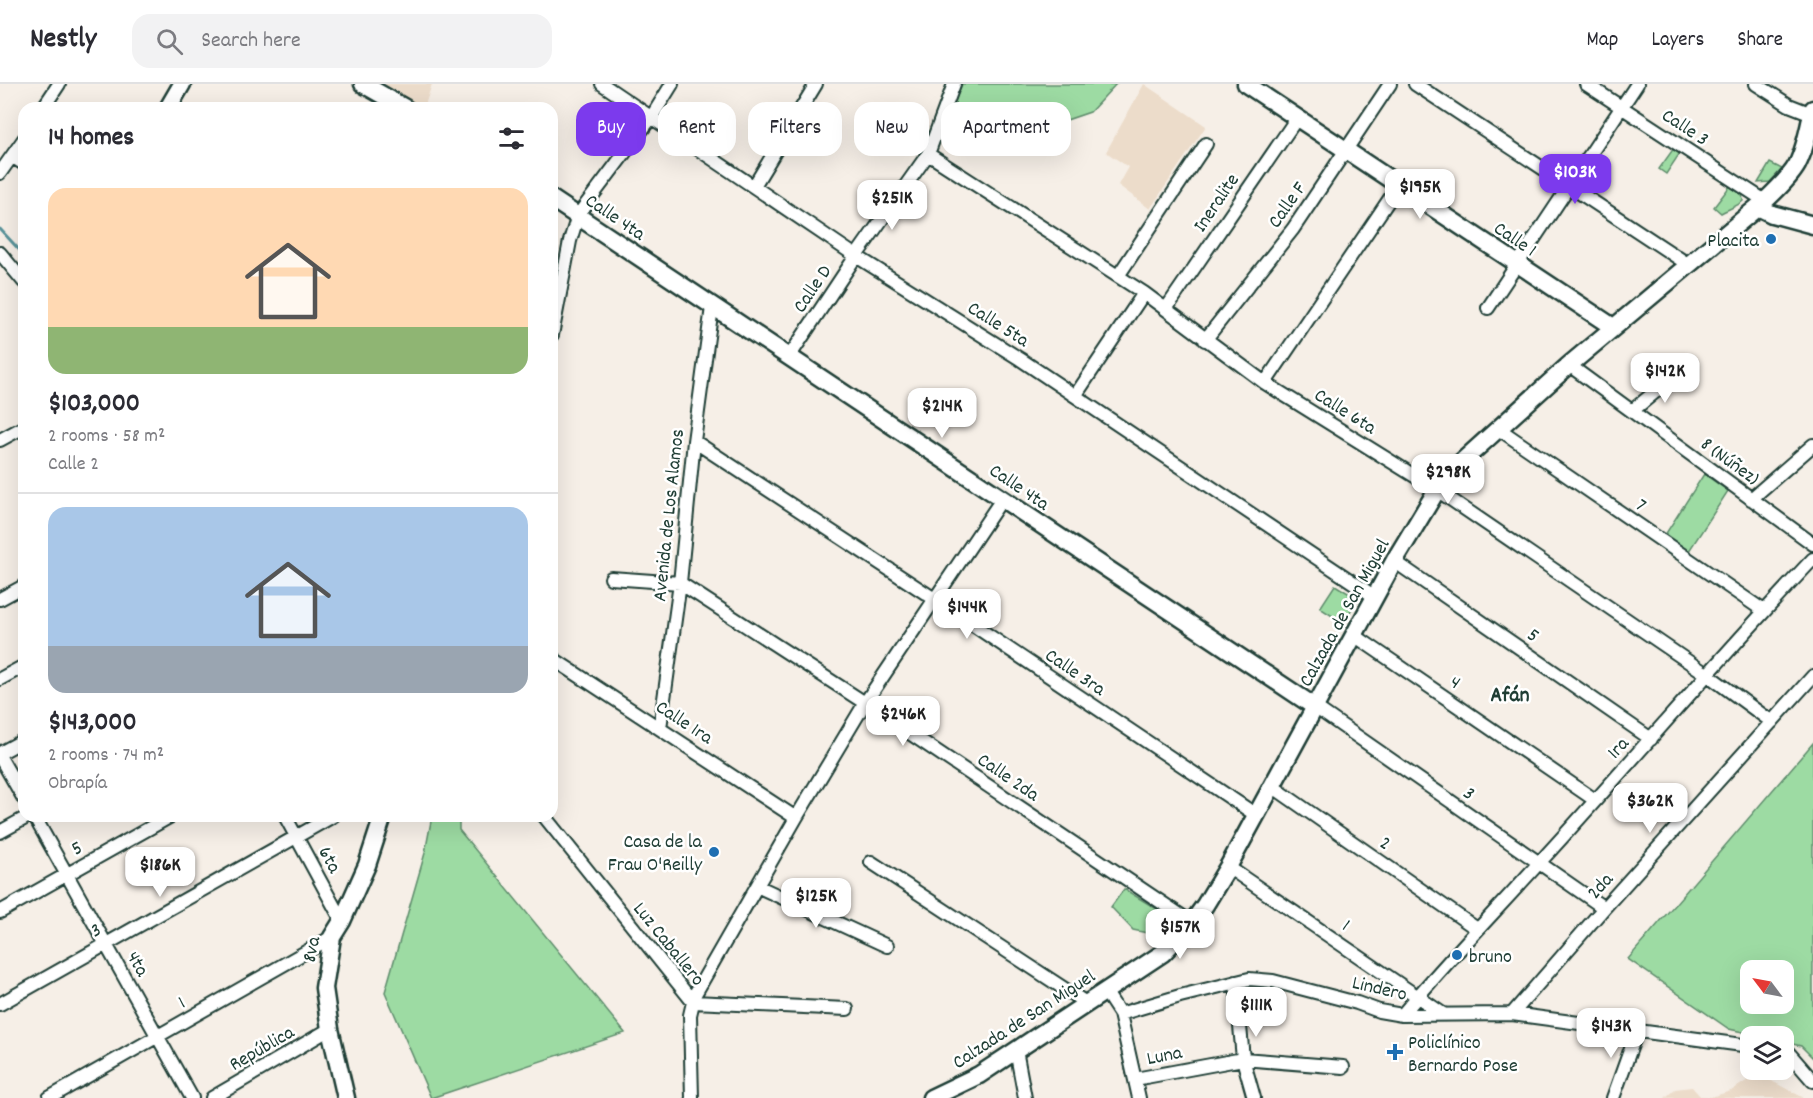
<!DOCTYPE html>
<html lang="en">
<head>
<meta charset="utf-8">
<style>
  body { margin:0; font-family:Dekko,sans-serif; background:#f2f2f3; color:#2b2b33; height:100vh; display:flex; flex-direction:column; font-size:22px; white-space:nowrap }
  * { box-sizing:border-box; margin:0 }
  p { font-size:20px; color:#7c7c81 }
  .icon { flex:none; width:33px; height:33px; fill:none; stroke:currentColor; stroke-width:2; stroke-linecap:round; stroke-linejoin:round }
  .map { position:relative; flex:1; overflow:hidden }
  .panel { position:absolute; left:18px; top:18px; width:540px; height:720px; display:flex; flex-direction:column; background:#fff; border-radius:18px; box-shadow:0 6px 24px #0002 }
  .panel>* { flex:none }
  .top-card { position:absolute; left:576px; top:18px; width:570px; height:54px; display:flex; gap:12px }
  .needle { width:39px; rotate:302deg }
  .fabs { position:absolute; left:1740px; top:876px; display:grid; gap:12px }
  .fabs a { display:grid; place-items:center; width:54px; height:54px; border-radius:12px; background:#fff; box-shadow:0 6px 24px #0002; font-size:30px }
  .price { position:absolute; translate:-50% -51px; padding:0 14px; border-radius:12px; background:#fff; color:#222; font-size:20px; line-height:39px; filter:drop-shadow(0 2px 3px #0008) }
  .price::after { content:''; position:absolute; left:50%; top:36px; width:18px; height:14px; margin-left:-9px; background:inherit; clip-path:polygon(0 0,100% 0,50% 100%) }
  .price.active { background:#7c3aed; color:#fff }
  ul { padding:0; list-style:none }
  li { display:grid; align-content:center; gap:12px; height:318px; padding:0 30px }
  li+li { border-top:2px solid #e1e1e2 }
  li span { display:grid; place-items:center; height:186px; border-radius:18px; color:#555 }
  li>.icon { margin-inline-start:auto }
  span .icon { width:108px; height:108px; fill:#fffc; stroke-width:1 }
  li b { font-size:26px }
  h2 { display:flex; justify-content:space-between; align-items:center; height:72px; padding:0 30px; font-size:26px }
  .pill { padding:0 21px; border-radius:18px; background:#fff; box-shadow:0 6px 24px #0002; font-size:21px; line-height:54px }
  .pill.active { background:#7c3aed; color:#fff }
  header { display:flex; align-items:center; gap:36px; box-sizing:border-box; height:84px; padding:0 30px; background:#fff; border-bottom:2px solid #e1e1e2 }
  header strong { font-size:28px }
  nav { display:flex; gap:33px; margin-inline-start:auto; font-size:21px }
  .search { width:420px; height:54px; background:#f2f2f3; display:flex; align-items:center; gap:15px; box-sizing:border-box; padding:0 21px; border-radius:18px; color:#7c7c81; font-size:22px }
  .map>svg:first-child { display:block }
  .built { fill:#ecdcca }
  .green { fill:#9ddba3; stroke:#5e8c6c; stroke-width:1.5; fill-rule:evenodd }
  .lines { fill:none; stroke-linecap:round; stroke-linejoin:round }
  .stream { stroke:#59939a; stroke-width:3 }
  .street-casing { stroke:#1f3d34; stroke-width:16 }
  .secondary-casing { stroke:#1f3d34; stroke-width:21 }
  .street { stroke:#fff; stroke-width:12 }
  .secondary { stroke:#fff; stroke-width:16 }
  .poi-dot { fill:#1f6fb2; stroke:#fff; stroke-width:2 }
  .labels { text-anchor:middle; stroke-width:5; stroke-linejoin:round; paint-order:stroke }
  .street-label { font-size:20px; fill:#1f3d34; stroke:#fff }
  .poi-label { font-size:20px; fill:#1f3d34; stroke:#fff; text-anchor:end }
  .neighbourhood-label { font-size:21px; font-weight:bold; fill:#1f3d34; stroke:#fff }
</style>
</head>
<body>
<header>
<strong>Nestly</strong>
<div class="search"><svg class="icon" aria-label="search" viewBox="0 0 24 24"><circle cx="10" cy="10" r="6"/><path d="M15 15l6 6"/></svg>Search here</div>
<nav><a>Map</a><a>Layers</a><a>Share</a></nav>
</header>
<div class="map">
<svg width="1813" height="1014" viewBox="0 0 1813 1014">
  <rect width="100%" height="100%" fill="#f6efe7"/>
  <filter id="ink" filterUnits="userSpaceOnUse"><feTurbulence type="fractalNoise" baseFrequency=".0167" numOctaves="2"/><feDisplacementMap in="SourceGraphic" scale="12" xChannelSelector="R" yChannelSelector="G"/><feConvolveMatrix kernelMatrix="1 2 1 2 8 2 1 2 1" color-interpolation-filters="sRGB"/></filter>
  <g filter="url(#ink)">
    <path class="built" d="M 378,0 L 432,0 L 424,24 L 420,24 Z
      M 1144,0 L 1206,42 L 1150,125 L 1118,101 L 1128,83 L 1106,68 Z
      M 1762,992 L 1804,1014 L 1665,1014 L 1675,1005 L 1692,1003 L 1700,1012 L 1711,1013 L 1731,1007 L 1751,994 Z"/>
    <path class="green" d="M 962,0 L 1116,0 L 1090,28 L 1005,57 L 951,27 Z
      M 1674,64 L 1680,69 L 1666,90 L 1659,85 Z
      M 1770,79 L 1782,85 L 1770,98 L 1758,99 Z
      M 1730,102 L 1742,110 L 1743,117 C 1738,122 1728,125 1721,129 L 1714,123 Z
      M 1704,390 L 1728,407 L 1687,470 L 1663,454 Z
      M 1335,501 L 1358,515 L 1343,539 L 1320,524 Z
      M 1813,659 L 1813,974 L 1801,962 L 1784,958 L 1784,952 L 1761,952 L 1729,945 L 1628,875 ZM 1750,886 L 1784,886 L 1784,920 L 1750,920 Z
      M 432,732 L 459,732 L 459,746 L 625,949 L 431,1014 L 385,908 L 425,769 Z
      M 1124,805 L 1175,836 L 1165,847 L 1157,851 L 1133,846 L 1111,823 Z"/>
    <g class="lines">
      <path class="stream" d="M 0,145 L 24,171"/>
      <g class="street-casing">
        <path id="street" d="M 602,0 L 856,172 L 1020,275 L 1375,513
          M 1415,0 L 1689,181
          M 1586,0 L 1765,117
          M 1756,0 L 1789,21 L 1812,30
          M 43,24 L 59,0
          M 928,70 L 1144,209 L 1265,299 L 1437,406 L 1708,591 L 1772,638
          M 13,73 L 24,80
          M 0,89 L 24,55
          M 754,102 L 816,0
          M 0,169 L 24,198
          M 1118,192 L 1206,60
          M 1488,224 L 1637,0
          M 1166,225 L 1297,34
          M 552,251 L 570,157 L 578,131 L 651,34 L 672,0
          M 1205,256 L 1293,145 L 1390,0
          M 789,273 L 856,172 L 928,70 L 954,0
          M 1569,281 L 1813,460
          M 1265,299 L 1399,101
          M 1075,312 L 1144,209
          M 1632,327 L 1678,289
          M 1499,345 L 1764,527
          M 0,356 L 24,343
          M 694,357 L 936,516 L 1256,731
          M 1751,415 L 1813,361
          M 1394,477 L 1651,655
          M 611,494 L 680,499 L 865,619 L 1192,839
          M 0,515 L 24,502
          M 1354,551 L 1595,716
          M 552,574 L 796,734
          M 0,595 L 24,582
          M 1315,623 L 1604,824
          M 660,644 L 680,499 L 694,357 L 712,223
          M 0,669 L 24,656
          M 0,673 L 24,715
          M 1272,702 L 1477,845
          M 34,732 L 192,1014
          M 285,732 L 342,837
          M 544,732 L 693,918 L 847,925
          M 0,748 L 29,732
          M 871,778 L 1086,919
          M 1228,783 L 1443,930
          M 757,802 L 887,862
          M 0,828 L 171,732
          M 1236,898 L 1243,975 L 1254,1014
          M 1105,907 L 1120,930 L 1139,1014
          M 0,920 L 333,732
          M 1120,930 L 1180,912 L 1249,895 L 1273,897 L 1357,919 L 1379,927 L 1402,931 L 1512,930 L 1750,962
          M 1512,930 L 1604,824 L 1813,592
          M 1402,931 C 1446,878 1493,830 1539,779 C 1631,679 1719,574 1813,475
          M 1016,966 L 1025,1014
          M 1784,966 L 1787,967 L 1813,997
          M 1135,995 L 1243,975 L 1343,983
          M 49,1014 L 332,853
          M 212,1014 L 330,945
          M 692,1014 L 690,931 L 695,910 L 796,734 L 865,619 L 1002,415
          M 1613,1014 L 1637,947"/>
      </g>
      <g class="secondary-casing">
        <path id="secondary" d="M 363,0 L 405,24
          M 1246,0 L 1613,243
          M 168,24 L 182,0
          M 552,115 L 1315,623
          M 1758,123 L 1772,130 L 1813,141
          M 346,1014 L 330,945 L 324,904 L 332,853 L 342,837 L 367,781 L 383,732
          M 931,1014 L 979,991 L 1163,869 L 1192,839 L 1205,821 L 1228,783 L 1396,474 L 1437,406 L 1457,382 L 1569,281 L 1765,117 C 1776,106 1789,95 1797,81 C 1806,63 1809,43 1813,25"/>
      </g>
      <use href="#street" class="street"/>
      <use href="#secondary" class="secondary"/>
    </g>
  </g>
  <g class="poi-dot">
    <circle cx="1771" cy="155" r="6"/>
    <circle cx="714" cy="768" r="6"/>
    <circle cx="1457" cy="871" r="6"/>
    <path d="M1392 959h6v6h6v6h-6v6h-6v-6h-6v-6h6z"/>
  </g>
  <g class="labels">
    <g class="street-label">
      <text transform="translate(1686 42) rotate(33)" y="7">Calle 3</text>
      <text transform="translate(1215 118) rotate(-56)" y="7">Ineralite</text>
      <text transform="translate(1286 120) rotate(-55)" y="7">Calle F</text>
      <text transform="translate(616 132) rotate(34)" y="7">Calle 4ta</text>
      <text transform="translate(1516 154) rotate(34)" y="7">Calle 1</text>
      <text transform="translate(811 204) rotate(-56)" y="7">Calle D</text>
      <text transform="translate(999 239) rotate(32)" y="7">Calle 5ta</text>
      <text transform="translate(1346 326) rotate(32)" y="7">Calle 6ta</text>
      <text transform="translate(1731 376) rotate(36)" y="7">8 (Núñez)</text>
      <text transform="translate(1020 402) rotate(34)" y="7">Calle 4ta</text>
      <text transform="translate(1642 420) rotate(35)" y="7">7</text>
      <text transform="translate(667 431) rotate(-84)" y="7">Avenida de Los Alamos</text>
      <text transform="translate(1343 528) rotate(-61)" y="7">Calzada de San Miguel</text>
      <text transform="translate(1534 550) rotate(35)" y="7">5</text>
      <text transform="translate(1076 587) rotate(34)" y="7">Calle 3ra</text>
      <text transform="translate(1456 597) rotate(34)" y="7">4</text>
      <text transform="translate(685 637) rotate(33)" y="7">Calle 1ra</text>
      <text transform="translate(1617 663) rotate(-48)" y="7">1ra</text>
      <text transform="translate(1009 692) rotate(34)" y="7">Calle 2da</text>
      <text transform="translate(1470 708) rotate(35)" y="7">3</text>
      <text transform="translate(1386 758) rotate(35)" y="7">2</text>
      <text transform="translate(76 763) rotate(-30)" y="7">5</text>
      <text transform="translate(331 775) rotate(62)" y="7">6ta</text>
      <text transform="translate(1599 801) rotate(-48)" y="7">2da</text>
      <text transform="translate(1347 840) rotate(34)" y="7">1</text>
      <text transform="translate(95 845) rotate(-29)" y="7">3</text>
      <text transform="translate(670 859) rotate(51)" y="7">Luz Caballero</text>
      <text transform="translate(310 865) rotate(-78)" y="7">8va</text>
      <text transform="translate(139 879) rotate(60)" y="7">4ta</text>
      <text transform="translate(1380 903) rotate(13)" y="7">Lindero</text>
      <text transform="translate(181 917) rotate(-30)" y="7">1</text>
      <text transform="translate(1023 934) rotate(-33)" y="7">Calzada de San Miguel</text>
      <text transform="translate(261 963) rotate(-30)" y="7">República</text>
      <text transform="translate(1164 970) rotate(-11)" y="7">Luna</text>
    </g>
    <g class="poi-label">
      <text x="1759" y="162">Placita</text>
      <text x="702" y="763">Casa de la<tspan x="702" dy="23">Frau O'Reilly</tspan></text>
      <text x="1469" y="878" text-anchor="start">bruno</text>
      <text x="1408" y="964" text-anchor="start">Policlínico<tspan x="1408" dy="23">Bernardo Pose</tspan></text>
    </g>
    <g class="neighbourhood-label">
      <text x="1510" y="617">Afán</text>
    </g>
  </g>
</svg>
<div class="fabs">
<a><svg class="needle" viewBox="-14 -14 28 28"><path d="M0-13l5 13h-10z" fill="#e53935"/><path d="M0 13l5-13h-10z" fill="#7c7c81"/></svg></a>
<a><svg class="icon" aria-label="layers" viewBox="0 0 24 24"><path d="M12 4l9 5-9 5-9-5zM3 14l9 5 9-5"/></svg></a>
</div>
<b class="price active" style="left:1575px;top:121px">$103K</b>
<b class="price" style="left:1420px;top:136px">$195K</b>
<b class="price" style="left:892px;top:147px">$251K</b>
<b class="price" style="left:1665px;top:320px">$142K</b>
<b class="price" style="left:942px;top:355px">$214K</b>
<b class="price" style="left:1448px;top:421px">$298K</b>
<b class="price" style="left:967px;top:556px">$144K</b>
<b class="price" style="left:903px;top:663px">$246K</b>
<b class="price" style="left:1650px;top:750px">$362K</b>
<b class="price" style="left:160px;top:814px">$186K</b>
<b class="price" style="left:816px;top:845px">$125K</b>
<b class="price" style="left:1180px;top:876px">$157K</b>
<b class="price" style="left:1256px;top:954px">$111K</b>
<b class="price" style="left:1611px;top:975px">$143K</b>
<div class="top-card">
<a class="pill active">Buy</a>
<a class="pill">Rent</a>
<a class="pill">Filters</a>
<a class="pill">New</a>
<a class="pill">Apartment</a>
</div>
<section class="panel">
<h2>14 homes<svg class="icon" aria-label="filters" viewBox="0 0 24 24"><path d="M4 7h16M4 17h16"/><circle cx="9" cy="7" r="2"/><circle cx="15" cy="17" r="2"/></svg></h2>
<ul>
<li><span style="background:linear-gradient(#ffd9b3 75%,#8fb573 0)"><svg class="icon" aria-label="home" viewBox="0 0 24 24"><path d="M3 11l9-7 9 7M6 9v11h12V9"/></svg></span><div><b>$103,000</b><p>2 rooms · 58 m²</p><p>Calle 2</p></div></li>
<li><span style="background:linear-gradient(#a9c7e8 75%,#9aa5b1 0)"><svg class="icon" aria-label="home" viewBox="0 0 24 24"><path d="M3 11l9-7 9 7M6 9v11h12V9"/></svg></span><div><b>$143,000</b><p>2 rooms · 74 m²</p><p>Obrapía</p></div></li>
</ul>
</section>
</div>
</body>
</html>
